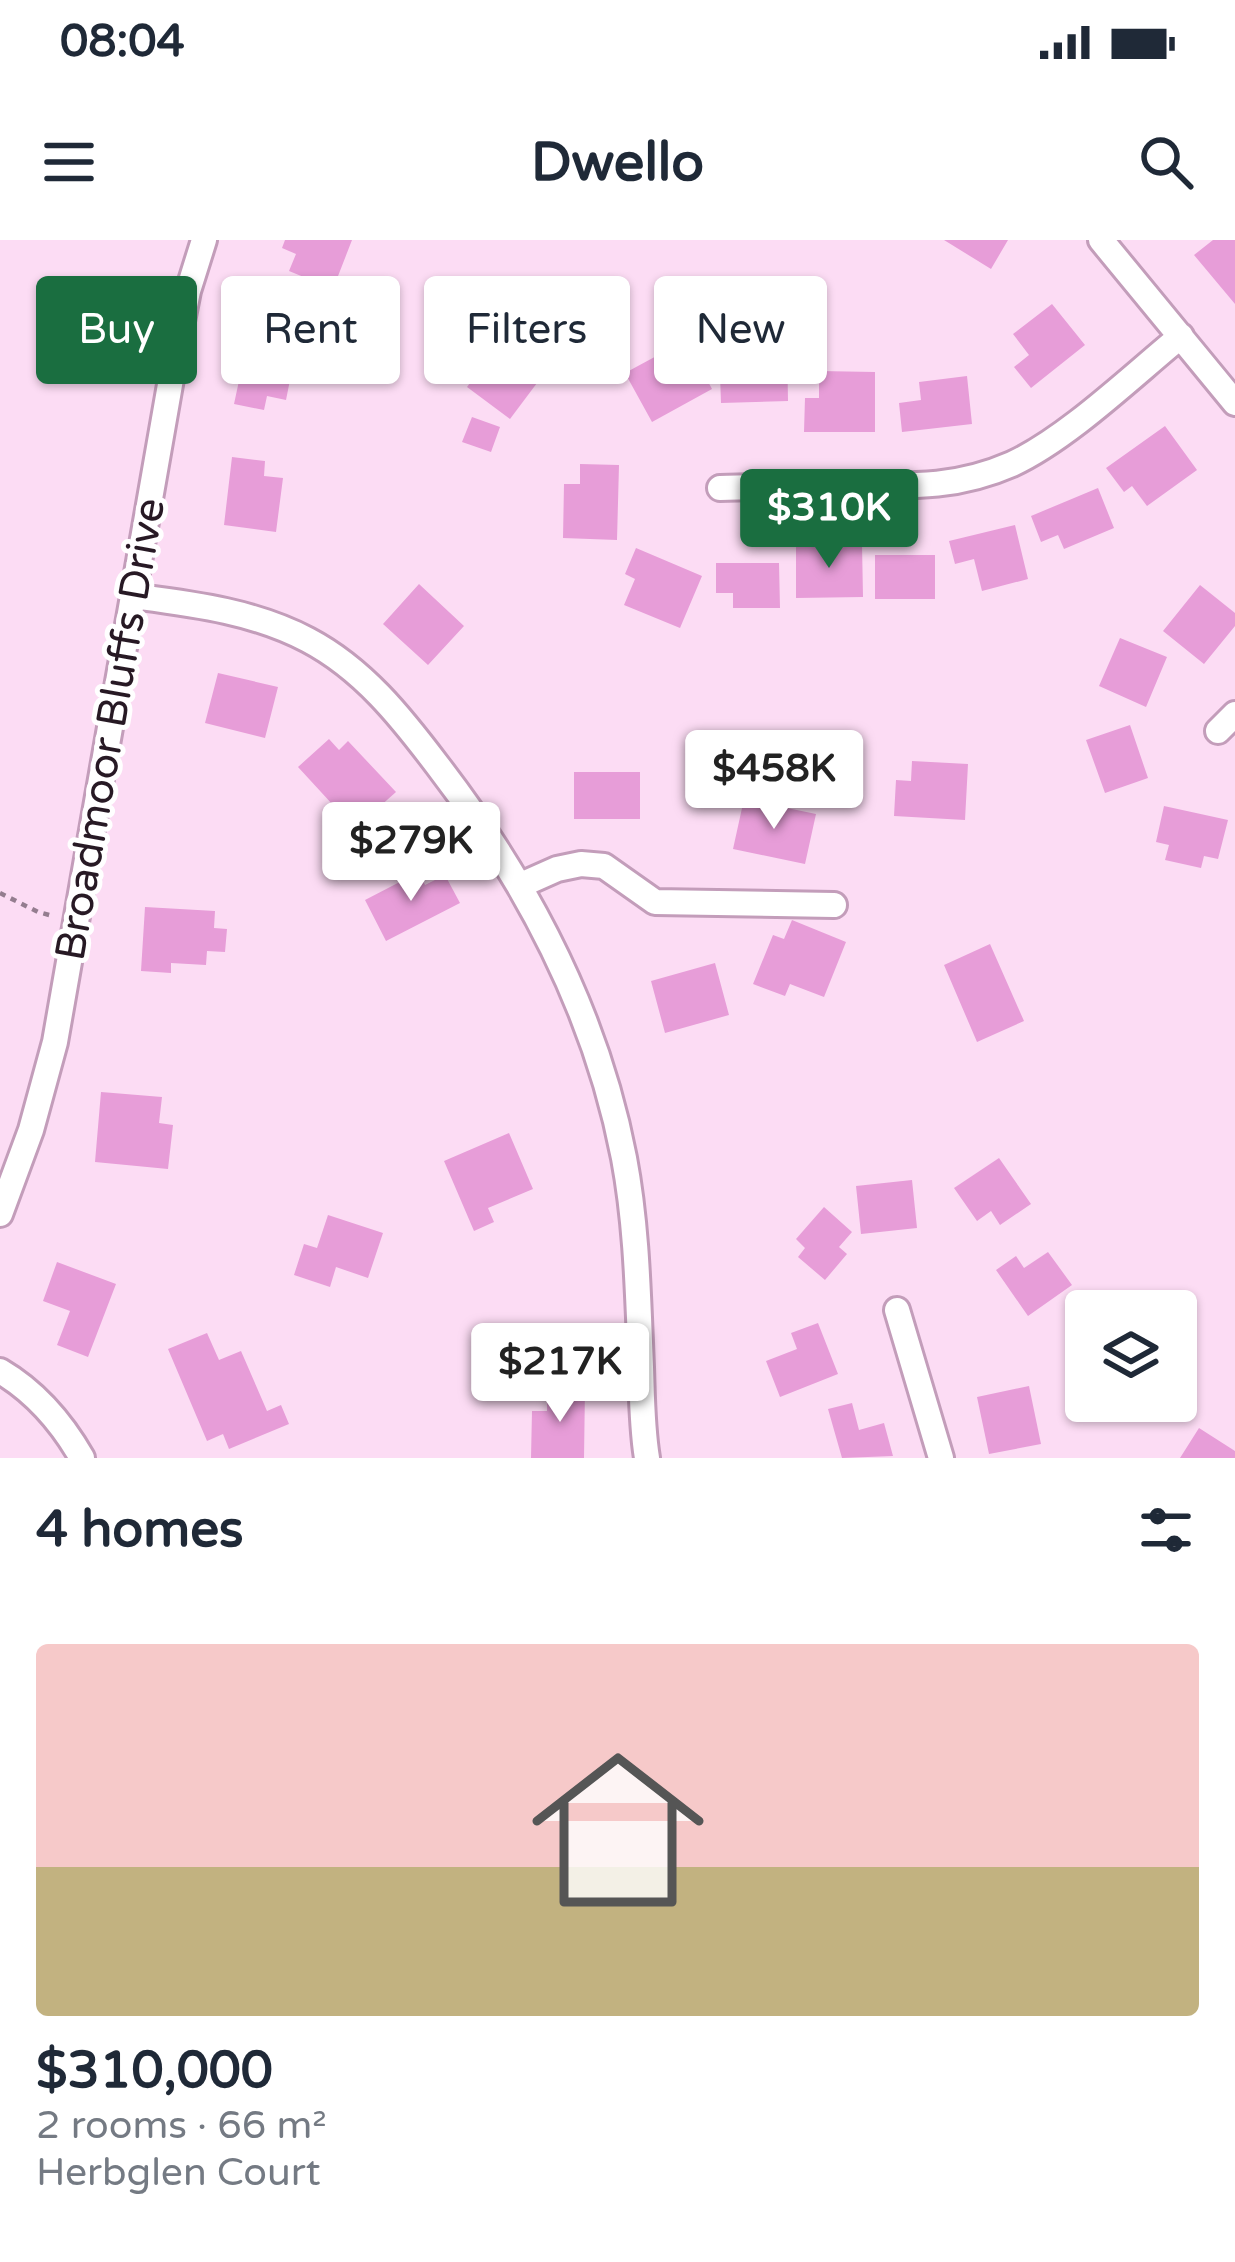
<!DOCTYPE html>
<html lang="en">
<head>
<meta charset="utf-8">
<style>
  body { margin:0; font-family:"Varela Round",sans-serif; background:#f6f6f7; color:#1f2937; height:100vh; display:flex; flex-direction:column; font-size:45px; white-space:nowrap }
  * { box-sizing:border-box; margin:0 }
  p { font-size:39px; color:#747a83 }
  .icon { flex:none; width:66px; height:66px; fill:none; stroke:currentColor; stroke-width:2; stroke-linecap:round; stroke-linejoin:round }
  .map { position:relative; height:1218px; overflow:hidden }
  .side { display:flex; flex-direction:column; background:#fff; flex:1 }
  .side>* { flex:none }
  .top-card { position:absolute; left:36px; top:36px; width:1164px; height:108px; display:flex; gap:24px }
  .controls { position:absolute; left:1065px; top:1050px; display:grid; gap:24px }
  .controls a { display:grid; place-items:center; width:132px; height:132px; border-radius:12px; background:#fff; box-shadow:0 3px 9px #0004; font-size:60px }
  .price { position:absolute; translate:-50% -102px; padding:0 27px; border-radius:12px; background:#fff; color:#222; font-size:39px; line-height:78px; filter:drop-shadow(0 3px 6px #0008) }
  .price::after { content:''; position:absolute; left:50%; top:72px; width:36px; height:27px; margin-left:-18px; background:inherit; clip-path:polygon(0 0,100% 0,50% 100%) }
  .price.on { background:#1a6e40; color:#fff }
  ul { padding:0; list-style:none }
  li { display:grid; align-content:center; gap:24px; height:636px; padding:0 36px }
  li+li { border-top:3px solid #e0e1e3 }
  li span { display:grid; place-items:center; height:372px; border-radius:12px; color:#555 }
  li>.icon { margin-inline-start:auto }
  span .icon { width:216px; height:216px; fill:#fffc; stroke-width:1 }
  li b { font-size:51px }
  h2 { display:flex; justify-content:space-between; align-items:center; height:144px; padding:0 36px; font-size:51px }
  .chip { padding:0 42px; border-radius:12px; background:#fff; box-shadow:0 3px 9px #0004; font-size:42px; line-height:108px }
  .chip.on { background:#1a6e40; color:#fff }
  .status { display:flex; justify-content:space-between; align-items:center; height:84px; padding:0 60px; background:#fff; direction:ltr }
  .status svg { height:33px; fill:currentColor }
  header { display:flex; justify-content:space-between; align-items:center; height:156px; padding:0 36px; background:#fff; font-size:54px; font-weight:700 }
  .map>svg:first-child { display:block }
  .building { fill:#e79dd8 }
  .lines { fill:none; stroke-linecap:round; stroke-linejoin:round }
  .minor-casing { stroke:#c39dba; stroke-width:30 }
  .path { stroke:#947d8f; stroke-width:4.5; stroke-dasharray:6 6; stroke-linecap:butt }
  .minor { stroke:#fff; stroke-width:24 }
  .labels { text-anchor:middle; stroke-width:10; stroke-linejoin:round; paint-order:stroke }
  .street-label { font-size:42px; fill:#271924; stroke:#fff }
</style>
</head>
<body>
<div class="status"><b>08:04</b><svg viewBox="0 0 49 12"><path d="M0 12V9h3v3zM5 12V6h3v6zM10 12V3h3v9zM15 12V0h3v12zM26 1h20v11H26zM47 4h2v5h-2z"/></svg></div>
<header><svg class="icon" aria-label="menu" viewBox="0 0 24 24"><path d="M4 6h16M4 12h16M4 18h16"/></svg>Dwello<svg class="icon" aria-label="search" viewBox="0 0 24 24"><circle cx="10" cy="10" r="6"/><path d="M15 15l6 6"/></svg></header>
<div class="map">
<svg width="1235" height="1218" viewBox="0 0 1235 1218">
  <rect width="100%" height="100%" fill="#fcdcf4"/>
  <path class="building" d="M 285,0 L 352,0 L 333,49 L 289,31 L 296,14 L 282,8 Z
    M 944,0 L 1008,0 L 991,29 Z
    M 1213,0 L 1235,0 L 1235,64 L 1194,15 Z
    M 1052,64 L 1085,105 L 1031,148 L 1014,127 L 1029,115 L 1013,94 Z
    M 509,91 L 552,123 L 510,179 L 467,147 Z
    M 248,99 L 296,110 L 286,160 L 267,156 L 264,170 L 234,164 Z
    M 686,100 L 712,149 L 652,182 L 625,133 Z
    M 787,101 L 788,161 L 721,163 L 720,135 L 740,134 L 739,103 Z
    M 819,131 L 875,132 L 875,192 L 804,192 L 805,158 L 819,158 Z
    M 967,136 L 972,184 L 902,192 L 899,163 L 921,160 L 919,142 Z
    M 472,177 L 500,187 L 491,212 L 462,202 Z
    M 1165,186 L 1197,230 L 1147,266 L 1132,246 L 1124,252 L 1106,228 Z
    M 232,217 L 265,221 L 264,236 L 283,238 L 276,292 L 224,285 Z
    M 580,224 L 619,225 L 617,300 L 563,298 L 564,244 L 580,244 Z
    M 1098,248 L 1114,288 L 1064,309 L 1058,295 L 1041,302 L 1031,276 Z
    M 1015,285 L 1028,339 L 982,351 L 974,319 L 955,324 L 949,301 Z
    M 862,304 L 863,357 L 796,358 L 796,305 Z
    M 636,308 L 702,336 L 680,388 L 624,365 L 635,339 L 625,334 Z
    M 875,315 L 935,315 L 935,359 L 875,359 Z
    M 716,323 L 779,323 L 780,368 L 733,368 L 733,353 L 716,353 Z
    M 419,344 L 464,386 L 428,425 L 383,384 Z
    M 1200,345 L 1235,373 L 1235,386 L 1204,424 L 1163,391 Z
    M 1120,398 L 1167,417 L 1146,467 L 1099,446 Z
    M 218,433 L 278,447 L 265,498 L 205,483 Z
    M 1130,485 L 1148,538 L 1105,553 L 1086,500 Z
    M 329,499 L 339,510 L 348,501 L 396,552 L 369,576 L 357,564 L 344,577 L 298,527 Z
    M 912,521 L 968,524 L 965,580 L 894,576 L 896,540 L 911,541 Z
    M 574,532 L 640,532 L 640,579 L 574,579 Z
    M 744,559 L 816,574 L 805,624 L 733,609 Z
    M 1164,566 L 1228,580 L 1218,619 L 1204,616 L 1201,628 L 1165,620 L 1169,605 L 1156,602 Z
    M 419,632 L 425,645 L 445,635 L 460,663 L 386,701 L 365,660 Z
    M 145,667 L 215,671 L 214,688 L 227,689 L 225,712 L 207,711 L 206,725 L 171,723 L 171,733 L 141,731 Z
    M 792,680 L 846,702 L 824,757 L 790,744 L 785,756 L 753,744 L 773,695 L 784,699 Z
    M 990,704 L 1024,781 L 977,802 L 944,725 Z
    M 715,723 L 729,775 L 665,793 L 651,741 Z
    M 101,852 L 162,857 L 159,883 L 173,885 L 168,929 L 95,922 Z
    M 509,893 L 533,949 L 488,968 L 494,982 L 474,991 L 444,921 Z
    M 999,918 L 1031,964 L 1000,985 L 991,971 L 977,981 L 954,948 Z
    M 912,940 L 917,988 L 861,994 L 856,946 Z
    M 824,967 L 852,992 L 839,1007 L 847,1014 L 825,1040 L 798,1017 L 805,1008 L 796,999 Z
    M 328,975 L 383,993 L 368,1038 L 336,1027 L 330,1047 L 294,1035 L 304,1004 L 317,1008 Z
    M 1048,1012 L 1072,1045 L 1028,1076 L 996,1030 L 1016,1016 L 1024,1028 Z
    M 57,1022 L 116,1044 L 88,1117 L 57,1105 L 70,1071 L 43,1061 Z
    M 818,1083 L 838,1134 L 780,1157 L 766,1121 L 797,1109 L 791,1093 Z
    M 207,1093 L 219,1120 L 241,1111 L 267,1171 L 281,1165 L 289,1184 L 229,1209 L 223,1194 L 207,1201 L 168,1109 Z
    M 1029,1146 L 1041,1204 L 989,1214 L 977,1157 Z
    M 547,1148 L 585,1148 L 584,1218 L 531,1218 L 532,1171 L 547,1171 Z
    M 852,1163 L 859,1190 L 884,1183 L 893,1216 L 842,1218 L 828,1169 Z
    M 1199,1188 L 1235,1211 L 1235,1218 L 1180,1218 Z"/>
  <g class="lines">
    <g class="minor-casing">
      <path id="minor" d="M 1101,0 L 1235,163
        M 720,248 C 763,247 806,245 849,245 C 909,246 955,249 1012,224 C 1068,198 1132,136 1181,96
        M 132,356 C 192,364 253,371 308,400 C 363,429 401,477 438,526 C 528,643 596,772 624,918 C 637,987 638,1057 641,1127 C 642,1157 642,1188 647,1218
        M 1218,491 L 1235,474
        M 521,645 L 557,629 L 581,624 L 604,626 L 655,662 L 834,665
        M 0,974 L 31,890 L 55,802 L 175,116 L 188,51 L 204,0
        M 897,1070 L 941,1218
        M 0,1131 C 34,1151 62,1183 82,1218"/>
    </g>
    <path class="path" d="M 0,653 L 38,672 L 53,676"/>
    <use href="#minor" class="minor"/>
  </g>
  <g class="labels">
    <g class="street-label">
      <text transform="translate(109 489) rotate(-80)" y="15">Broadmoor Bluffs Drive</text>
    </g>
  </g>
</svg>
<div class="controls">
<a><svg class="icon" aria-label="layers" viewBox="0 0 24 24"><path d="M12 4l9 5-9 5-9-5zM3 14l9 5 9-5"/></svg></a>
</div>
<b class="price on" style="left:829px;top:331px">$310K</b>
<b class="price" style="left:774px;top:592px">$458K</b>
<b class="price" style="left:411px;top:664px">$279K</b>
<b class="price" style="left:560px;top:1185px">$217K</b>
<div class="top-card">
<a class="chip on">Buy</a>
<a class="chip">Rent</a>
<a class="chip">Filters</a>
<a class="chip">New</a>
</div>
</div>
<section class="side">
<h2>4 homes<svg class="icon" aria-label="filters" viewBox="0 0 24 24"><path d="M4 7h16M4 17h16"/><circle cx="9" cy="7" r="2"/><circle cx="15" cy="17" r="2"/></svg></h2>
<ul>
<li><span style="background:linear-gradient(#f6c9c9 60%,#c2b280 0)"><svg class="icon" aria-label="home" viewBox="0 0 24 24"><path d="M3 11l9-7 9 7M6 9v11h12V9"/></svg></span><div><b>$310,000</b><p>2 rooms · 66 m²</p><p>Herbglen Court</p></div></li>
</ul>
</section>
</body>
</html>
